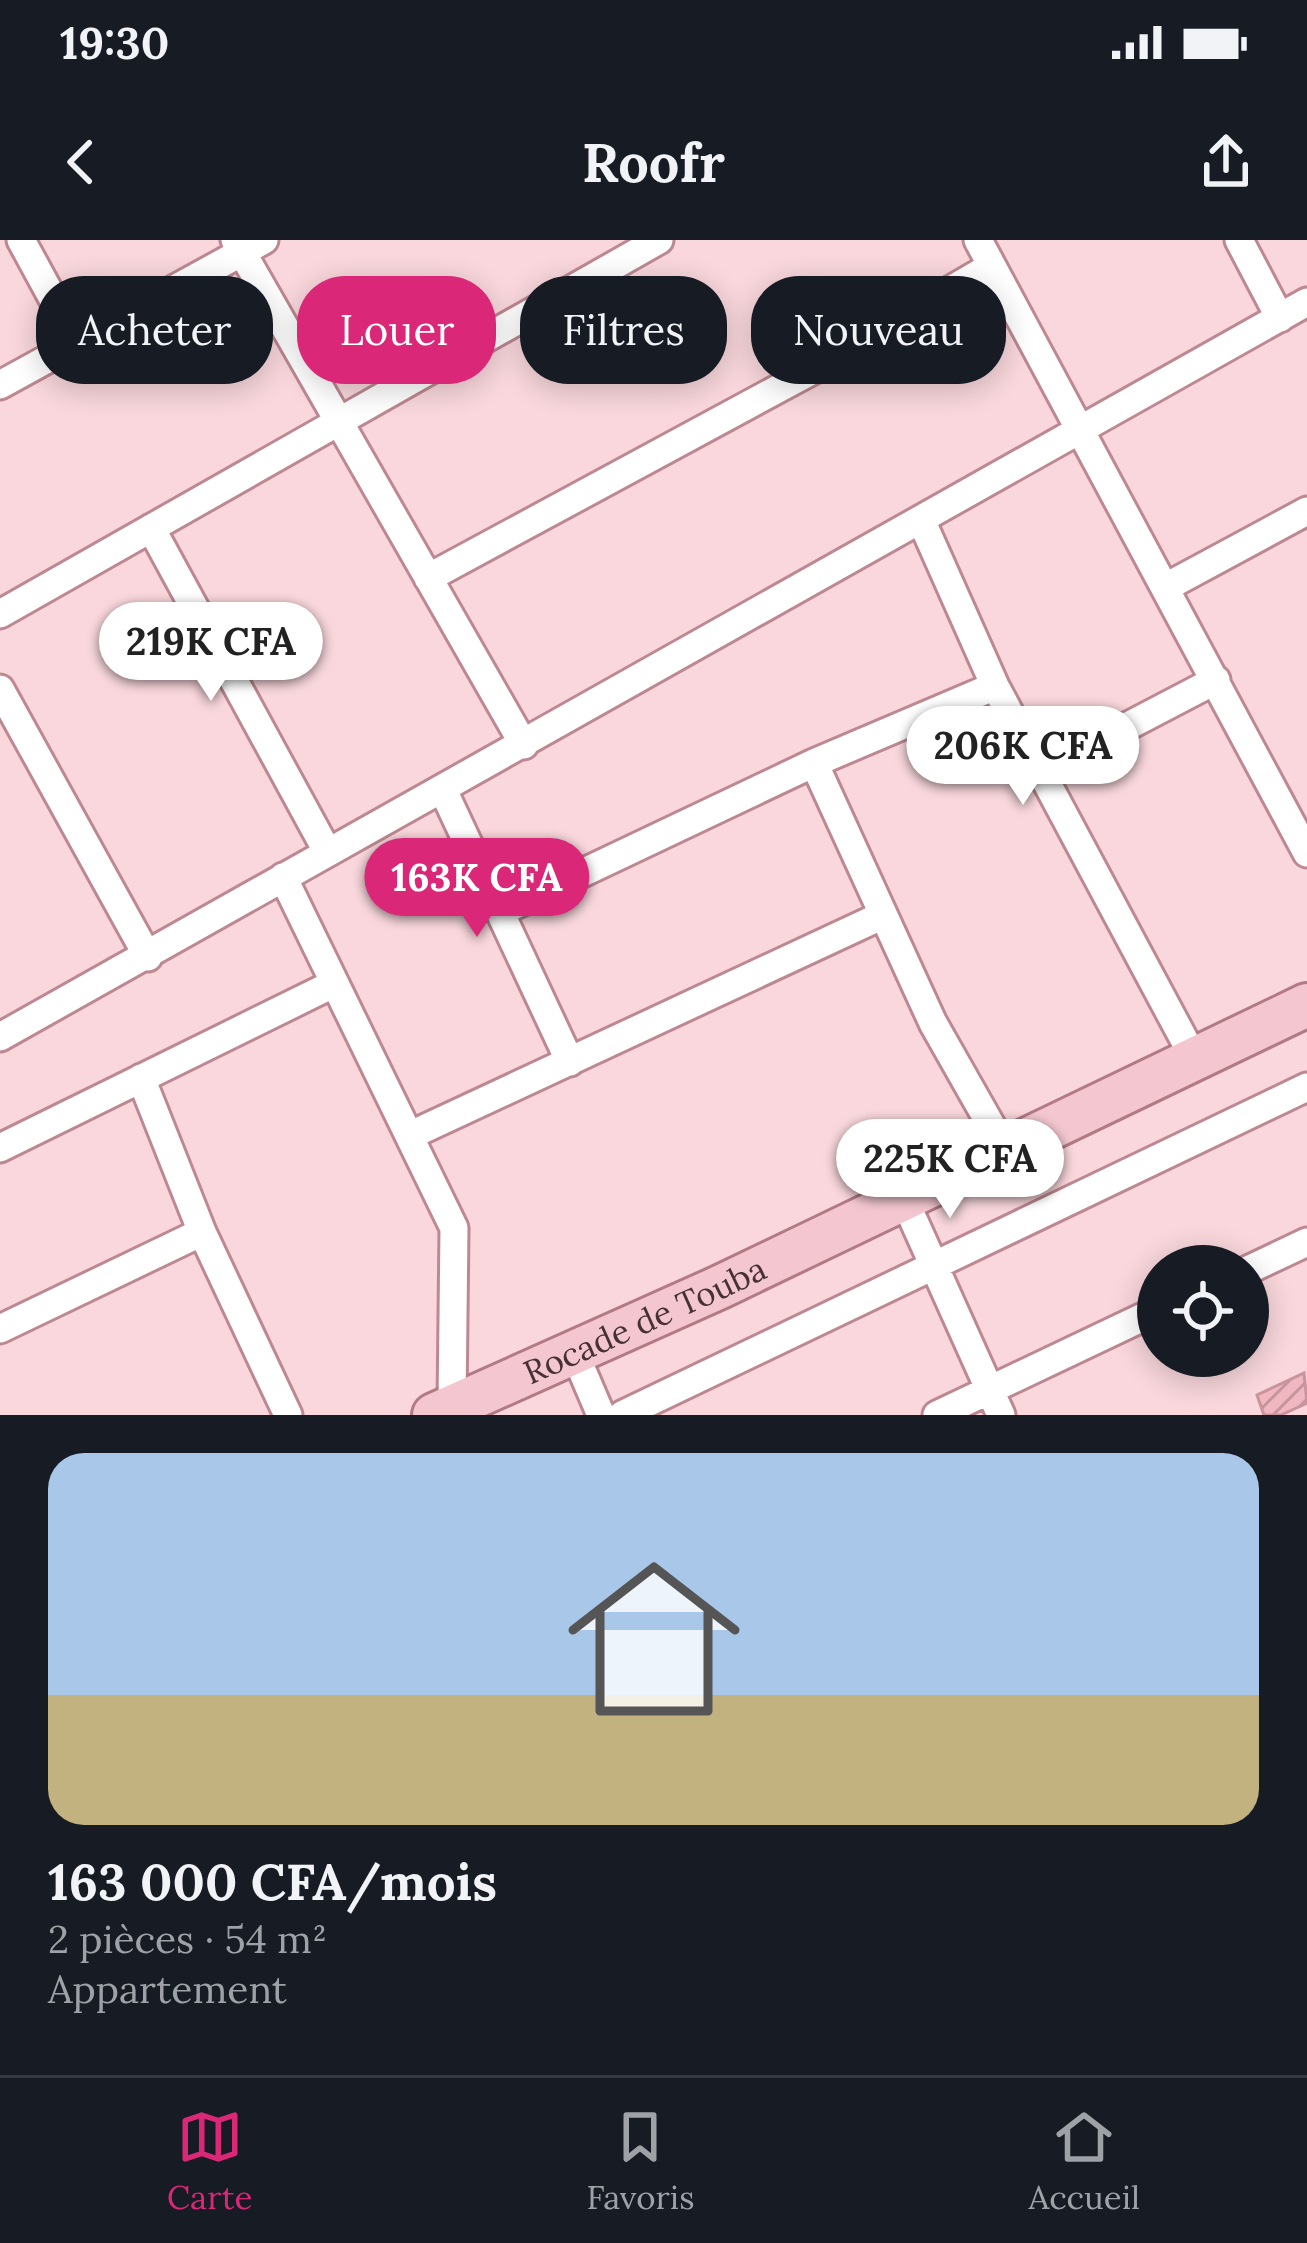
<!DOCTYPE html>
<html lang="fr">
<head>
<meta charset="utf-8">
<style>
  body { margin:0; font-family:Lora,serif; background:#20242c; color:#f1f3f6; height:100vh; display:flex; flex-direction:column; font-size:45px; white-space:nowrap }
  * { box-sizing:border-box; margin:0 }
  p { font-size:39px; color:#9ea1a6 }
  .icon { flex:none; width:66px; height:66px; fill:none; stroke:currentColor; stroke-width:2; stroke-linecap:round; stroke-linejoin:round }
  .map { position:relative; height:1175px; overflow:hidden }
  .panel { display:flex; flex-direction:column; background:#171b24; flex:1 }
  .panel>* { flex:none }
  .hud { position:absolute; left:36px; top:36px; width:1236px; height:108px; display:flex; gap:24px }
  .tools { position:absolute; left:1137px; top:1005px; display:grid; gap:24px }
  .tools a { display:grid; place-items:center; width:132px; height:132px; border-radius:50%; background:#171b24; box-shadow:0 6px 30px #0003; font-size:60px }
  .price { position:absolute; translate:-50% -102px; padding:0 27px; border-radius:42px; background:#fff; color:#222; font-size:39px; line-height:78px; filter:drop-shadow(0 3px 6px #0008) }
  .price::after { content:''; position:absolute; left:50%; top:72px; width:36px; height:27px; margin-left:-18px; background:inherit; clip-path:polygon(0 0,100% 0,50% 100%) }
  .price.active { background:#db2777; color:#fff }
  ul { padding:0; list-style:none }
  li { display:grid; align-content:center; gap:24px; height:636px; padding:0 48px }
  li span { display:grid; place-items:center; height:372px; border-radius:36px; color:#555 }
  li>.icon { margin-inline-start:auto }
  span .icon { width:216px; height:216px; fill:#fffc; stroke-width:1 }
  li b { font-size:51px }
  .tag { padding:0 42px; border-radius:48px; background:#171b24; box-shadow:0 6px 30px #0003; font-size:42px; line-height:108px }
  .tag.active { background:#db2777; color:#fff }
  .status { display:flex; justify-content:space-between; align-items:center; height:84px; padding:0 60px; background:#171b24; direction:ltr }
  .status svg { height:33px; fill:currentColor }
  header { display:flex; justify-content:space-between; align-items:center; height:156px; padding:0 48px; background:#171b24; font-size:54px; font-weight:700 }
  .dock { display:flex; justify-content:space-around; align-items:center; height:168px; border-top:3px solid #363941; background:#171b24; font-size:33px; color:#9ea1a6 }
  .dock a { display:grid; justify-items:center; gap:6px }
  .dock .active { color:#db2777 }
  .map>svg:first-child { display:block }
  .building { fill:url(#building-hatch); stroke:#c9949e; stroke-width:3 }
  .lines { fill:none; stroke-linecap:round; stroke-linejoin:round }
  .street-casing { stroke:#bd8892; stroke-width:33 }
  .primary-casing { stroke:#b27a85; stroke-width:48 }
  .street { stroke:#fff; stroke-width:27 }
  .primary { stroke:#f4c7d0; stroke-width:42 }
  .labels { text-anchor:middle; stroke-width:12; stroke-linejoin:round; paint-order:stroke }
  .street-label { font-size:33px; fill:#463135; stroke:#ffe7eb }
</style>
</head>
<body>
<div class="status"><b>19:30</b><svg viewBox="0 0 49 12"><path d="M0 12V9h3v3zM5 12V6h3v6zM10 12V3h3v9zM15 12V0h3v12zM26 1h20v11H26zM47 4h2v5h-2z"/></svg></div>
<header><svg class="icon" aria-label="back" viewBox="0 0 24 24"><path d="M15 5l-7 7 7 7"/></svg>Roofr<svg class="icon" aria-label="share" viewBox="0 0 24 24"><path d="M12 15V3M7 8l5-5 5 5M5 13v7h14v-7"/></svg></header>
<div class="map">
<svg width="1307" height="1175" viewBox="0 0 1307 1175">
  <defs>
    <pattern id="building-hatch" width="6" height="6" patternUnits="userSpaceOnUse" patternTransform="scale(3)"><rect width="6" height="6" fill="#f0b7c1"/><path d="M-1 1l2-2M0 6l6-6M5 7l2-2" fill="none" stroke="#c4959e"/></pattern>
  </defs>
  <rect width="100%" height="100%" fill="#f9d7dc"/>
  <path class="building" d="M 1304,1133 L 1307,1163 L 1281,1175 L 1264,1175 L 1257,1155 Z"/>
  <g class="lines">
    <g class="street-casing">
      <path id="street" d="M 21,0 L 77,103
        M 235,0 L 524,505
        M 978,0 L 1307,613
        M 1239,0 L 1280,78
        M 0,145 L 264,0
        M 922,282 L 995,446 L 1194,818
        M 151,288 L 327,611
        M 428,338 L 824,124 L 992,26
        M 1168,346 L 1307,271
        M 0,374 L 659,0
        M 0,449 L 148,717
        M 814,523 L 933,783 L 1005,910
        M 1040,532 L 1216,440
        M 443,550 L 570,822
        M 283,637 L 454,988 L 452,1165
        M 500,672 L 814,523 L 995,446
        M 0,797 L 1307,62
        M 141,838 L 202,992 L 288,1175
        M 413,894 L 881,676
        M 0,908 L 333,744
        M 904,959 L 1001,1175
        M 1248,1030 L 1307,1002
        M 0,1089 L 202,992
        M 575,1114 L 601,1175
        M 622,1175 L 1307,847
        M 937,1175 L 1158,1070"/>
    </g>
    <g class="primary-casing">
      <g id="primary">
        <path id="s1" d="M 434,1175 L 720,1047 L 1307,765"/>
      </g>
    </g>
    <use href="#street" class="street"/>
    <use href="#primary" class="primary"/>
  </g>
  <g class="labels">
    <g class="street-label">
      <text dy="12" stroke="none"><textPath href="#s1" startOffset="231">Rocade de Touba</textPath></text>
    </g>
  </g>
</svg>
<div class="tools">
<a><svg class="icon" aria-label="locate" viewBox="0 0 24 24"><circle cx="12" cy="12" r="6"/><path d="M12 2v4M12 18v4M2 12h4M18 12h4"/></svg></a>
</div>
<b class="price" style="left:211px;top:464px">219K CFA</b>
<b class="price" style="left:1023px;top:568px">206K CFA</b>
<b class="price active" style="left:477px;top:700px">163K CFA</b>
<b class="price" style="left:950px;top:981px">225K CFA</b>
<div class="hud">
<a class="tag">Acheter</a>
<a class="tag active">Louer</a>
<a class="tag">Filtres</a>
<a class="tag">Nouveau</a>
</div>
</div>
<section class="panel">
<ul>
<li><span style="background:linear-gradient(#a9c7e8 65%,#c2b280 0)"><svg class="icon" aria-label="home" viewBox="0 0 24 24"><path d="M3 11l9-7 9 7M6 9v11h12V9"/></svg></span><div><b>163 000 CFA/mois</b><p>2 pièces · 54 m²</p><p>Appartement</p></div></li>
</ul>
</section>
<nav class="dock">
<a class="active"><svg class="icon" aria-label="map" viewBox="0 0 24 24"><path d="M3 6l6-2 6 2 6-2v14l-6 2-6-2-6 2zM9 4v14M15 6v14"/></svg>Carte</a>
<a><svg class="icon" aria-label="saved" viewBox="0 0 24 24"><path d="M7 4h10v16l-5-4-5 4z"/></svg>Favoris</a>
<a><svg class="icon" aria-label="home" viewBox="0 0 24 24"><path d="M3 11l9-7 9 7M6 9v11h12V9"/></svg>Accueil</a>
</nav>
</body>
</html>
